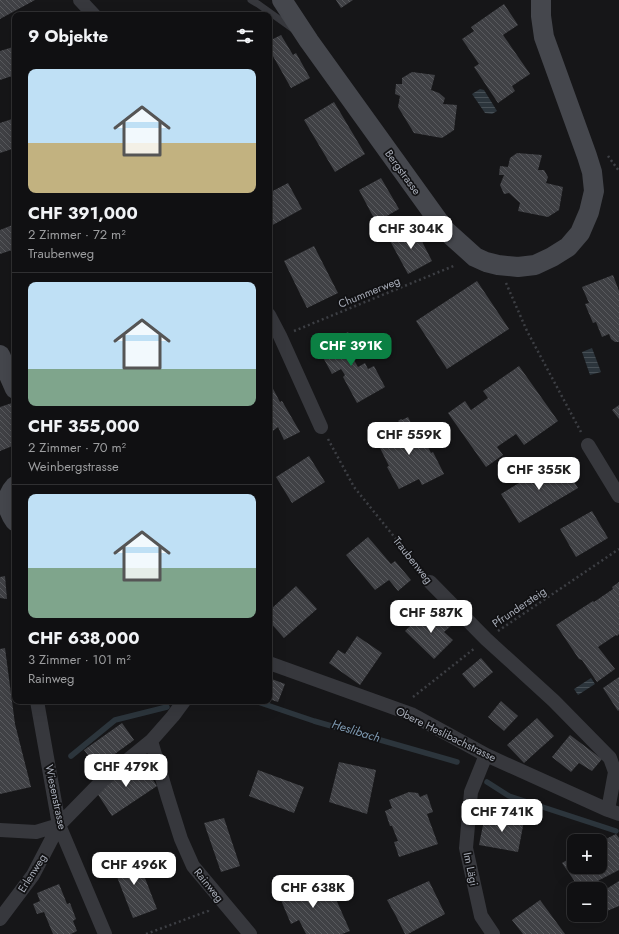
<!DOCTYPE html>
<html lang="de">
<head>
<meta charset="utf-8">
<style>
  body { margin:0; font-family:Jost,sans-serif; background:#19191b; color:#f1f3f6; height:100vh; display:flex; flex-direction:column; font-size:15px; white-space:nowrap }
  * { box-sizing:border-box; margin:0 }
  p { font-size:13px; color:#9c9d9f }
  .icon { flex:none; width:22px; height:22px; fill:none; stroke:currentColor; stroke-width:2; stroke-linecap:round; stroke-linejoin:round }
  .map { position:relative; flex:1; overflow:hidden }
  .side { position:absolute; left:12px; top:12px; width:260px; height:692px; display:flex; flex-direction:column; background:#101012; border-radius:8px; box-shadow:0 4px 16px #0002,0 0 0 1px #303032 }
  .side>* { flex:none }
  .controls { position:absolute; left:567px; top:834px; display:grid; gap:8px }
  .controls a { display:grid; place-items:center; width:40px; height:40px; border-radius:8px; background:#101012; box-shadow:0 4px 16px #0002,0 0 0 1px #303032; font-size:20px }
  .price { position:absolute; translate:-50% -34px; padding:0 9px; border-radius:8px; background:#fff; color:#222; font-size:13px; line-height:26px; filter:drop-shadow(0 1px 2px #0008) }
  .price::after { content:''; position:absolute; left:50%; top:24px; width:12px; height:9px; margin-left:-6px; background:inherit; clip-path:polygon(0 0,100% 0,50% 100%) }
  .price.active { background:#0b8043; color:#fff }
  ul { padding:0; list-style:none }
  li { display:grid; align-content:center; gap:8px; height:212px; padding:0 16px }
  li+li { border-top:1px solid #303032 }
  li span { display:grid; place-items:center; height:124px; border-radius:8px; color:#555 }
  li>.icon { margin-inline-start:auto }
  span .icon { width:72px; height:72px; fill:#fffc; stroke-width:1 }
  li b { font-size:17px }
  h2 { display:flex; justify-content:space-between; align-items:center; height:48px; padding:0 16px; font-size:17px }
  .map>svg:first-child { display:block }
  .water { fill:url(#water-rules) }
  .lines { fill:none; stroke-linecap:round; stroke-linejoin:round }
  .stream { stroke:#2c353c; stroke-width:5.5 }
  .building { fill:url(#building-back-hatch) }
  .path { stroke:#3d3f44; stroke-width:2.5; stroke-dasharray:2 3; stroke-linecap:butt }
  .lane { stroke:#37383d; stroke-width:7 }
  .street { stroke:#37383d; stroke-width:14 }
  .secondary { stroke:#45474d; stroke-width:20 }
  .labels { text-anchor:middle; stroke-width:3.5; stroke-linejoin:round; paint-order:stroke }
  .street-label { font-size:11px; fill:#a8adb8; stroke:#111113 }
  .water-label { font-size:12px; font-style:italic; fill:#7f9bb3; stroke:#111113 }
</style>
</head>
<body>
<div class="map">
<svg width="619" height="934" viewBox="0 0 619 934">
  <defs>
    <pattern id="water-rules" width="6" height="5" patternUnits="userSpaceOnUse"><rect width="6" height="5" fill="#2c353c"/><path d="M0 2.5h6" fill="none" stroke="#485056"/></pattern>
    <pattern id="building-back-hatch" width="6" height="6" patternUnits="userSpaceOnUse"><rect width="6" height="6" fill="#404145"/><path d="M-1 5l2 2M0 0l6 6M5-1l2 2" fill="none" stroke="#595a5e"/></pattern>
  </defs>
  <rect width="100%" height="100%" fill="#161618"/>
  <path class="water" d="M 480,89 L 484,90 L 497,111 L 492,114 L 485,113 L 472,94 Z
    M 592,348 L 601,372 L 590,375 L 582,352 Z
    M 591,678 L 595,684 L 578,695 L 574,689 Z"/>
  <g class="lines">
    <path class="stream" d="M 255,701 L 314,721 L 457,762
      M 71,756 L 115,720 L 167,707
      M 487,782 L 509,796 L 616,831"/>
  </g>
  <path class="building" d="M 0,0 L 35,0 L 0,19 Z
    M 336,0 L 353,0 L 341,8 Z
    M 504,4 L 518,25 L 503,35 L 530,74 L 512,86 L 515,91 L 498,103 L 474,67 L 479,64 L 462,39 L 474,31 L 471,27 Z
    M 281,35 L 293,55 L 296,53 L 310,78 L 291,88 L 269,49 L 269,41 Z
    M 13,47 L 15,54 L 15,75 L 0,80 L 0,51 Z
    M 412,72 L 435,75 L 431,90 L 439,93 L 445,98 L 443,104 L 457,105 L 454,130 L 442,138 L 414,133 L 398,107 L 400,96 L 395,94 L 396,84 L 402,84 L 402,78 Z
    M 334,102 L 365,154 L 335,172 L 304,120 Z
    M 15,118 L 15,148 L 0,153 L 0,123 Z
    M 517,153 L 542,155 L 538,170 L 544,170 L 548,177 L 546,183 L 563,187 L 559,210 L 548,217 L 518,211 L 520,203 L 509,193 L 504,194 L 500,185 L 504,175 L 499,175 L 500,166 L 508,167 L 510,158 Z
    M 381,178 L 399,209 L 376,222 L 359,190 Z
    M 288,183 L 302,209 L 269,227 L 269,193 Z
    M 15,224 L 15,249 L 0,254 L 0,230 Z
    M 414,226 L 432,261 L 408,274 L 389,239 Z
    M 314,246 L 338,293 L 307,308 L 284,261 Z
    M 613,275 L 619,291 L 619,342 L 615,342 L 611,339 L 609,334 L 602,337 L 596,322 L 593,323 L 585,304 L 589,303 L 582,287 Z
    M 477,281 L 509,329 L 447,369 L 416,321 Z
    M 348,332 L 361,356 L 354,360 L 358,367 L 365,363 L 368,369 L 374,366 L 385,387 L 357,403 L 343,377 L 345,375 L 341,369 L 332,374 L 318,348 Z
    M 519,366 L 558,421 L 524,445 L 516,434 L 497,447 L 503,455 L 486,467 L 448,413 L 465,401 L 471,410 L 488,398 L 483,391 Z
    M 269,372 L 273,381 L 270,383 L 280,402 L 282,401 L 300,432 L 284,440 L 278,427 L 269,434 Z
    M 12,403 L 15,411 L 15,445 L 0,451 L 0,407 Z
    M 619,405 L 619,419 L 612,410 Z
    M 408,417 L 419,439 L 423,437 L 431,453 L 433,452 L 444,474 L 422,485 L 419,479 L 399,489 L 387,467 L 389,466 L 379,446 L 387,443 L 382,434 L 397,426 L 396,423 L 399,422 L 398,421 L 401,419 L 402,420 Z
    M 309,456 L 325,482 L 292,503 L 276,477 Z
    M 559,458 L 578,488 L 519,523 L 501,494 Z
    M 592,511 L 608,538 L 576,557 L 560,529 Z
    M 368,537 L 391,564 L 395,561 L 411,580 L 398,591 L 389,580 L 375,590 L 346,555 Z
    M 5,576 L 7,599 L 0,598 L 0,577 Z
    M 619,582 L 619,634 L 617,636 L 616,635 L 598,647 L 615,669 L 597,682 L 582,660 L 579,659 L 556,625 L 593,601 L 594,602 L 613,589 L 612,587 Z
    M 296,586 L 317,609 L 284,638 L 269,621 L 269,611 Z
    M 436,611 L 451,626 L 444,632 L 453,640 L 434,659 L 405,631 L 423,613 L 429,619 Z
    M 357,636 L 382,653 L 360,685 L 329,663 L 338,650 L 345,654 Z
    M 5,648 L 15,724 L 31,787 L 0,794 L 0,649 Z
    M 481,658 L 493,672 L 474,688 L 462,674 Z
    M 619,677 L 619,710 L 618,711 L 603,688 Z
    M 269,678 L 285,684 L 278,702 L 269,699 Z
    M 501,701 L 518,716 L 504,731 L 488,717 Z
    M 537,718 L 554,736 L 524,763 L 507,745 Z
    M 122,723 L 134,740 L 97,767 L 84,750 Z
    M 570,735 L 602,759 L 592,771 L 579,763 L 571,772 L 552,757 Z
    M 141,761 L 157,786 L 112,816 L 95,790 Z
    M 339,762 L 376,770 L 367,814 L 329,802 Z
    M 258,770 L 304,787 L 294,813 L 249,796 Z
    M 409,792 L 418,793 L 420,797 L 427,794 L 433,812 L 427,814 L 438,844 L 399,857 L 394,842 L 398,841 L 392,826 L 390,826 L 385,811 L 392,808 L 389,800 Z
    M 485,815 L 524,821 L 518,852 L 479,845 Z
    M 224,818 L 240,866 L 221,872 L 204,823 Z
    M 616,834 L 619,838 L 619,870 L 582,889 L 580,889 L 562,863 L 574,856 L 574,867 L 600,867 L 600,842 Z
    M 136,855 L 157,909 L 133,918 L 112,864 Z
    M 316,876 L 327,900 L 335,897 L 350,931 L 342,934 L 306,934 L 299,920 L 291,924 L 278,893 Z
    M 429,881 L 445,914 L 408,934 L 405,934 L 396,916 L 387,900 Z
    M 619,881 L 619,906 L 607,911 L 600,898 L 600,893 Z
    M 59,884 L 67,904 L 70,903 L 76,919 L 73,921 L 77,931 L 71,934 L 53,934 L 44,912 L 37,914 L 33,904 L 40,901 L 37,893 Z
    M 540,900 L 565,934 L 523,934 L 512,920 Z"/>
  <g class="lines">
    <path class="path" d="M 608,156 L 619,171
      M 506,283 L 527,331 L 581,432
      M 294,331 L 456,265
      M 328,439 L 354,487 L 421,570
      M 498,631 L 619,549
      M 413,697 L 475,648
      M 146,934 L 208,911 L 208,908"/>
    <path class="lane" d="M 251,0 L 258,4 L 293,29"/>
    <path class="street" d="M 80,0 L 94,15
      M 269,315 L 280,336 L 321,427
      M 588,445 L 619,496
      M 430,582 L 486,639 L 554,701 L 610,758 L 615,772 L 608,810
      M 269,663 L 411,714 L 486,755 L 608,810 L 619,814
      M 37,701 L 59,825 L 105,934
      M 151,741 L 168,798 L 181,839 L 193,866 L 250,934
      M 486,755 L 471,792 L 466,848 L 481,916 L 493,934
      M 0,830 L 36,832 L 59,825
      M 0,919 L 33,875 L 59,825 L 103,780 L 151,741 L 173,716 L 184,701"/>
    <path class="secondary" d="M 282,0 L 309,41 L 445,230 L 475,257 L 486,262 L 498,265 L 518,267 L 535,265 L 552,257 L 568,247 L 580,233 L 589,212 L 594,191 L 592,172 L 587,156 L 544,37 L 541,16 L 541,0
      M 0,355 L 15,389
      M 15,486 C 4,498 7,510 15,521"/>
  </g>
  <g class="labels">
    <g class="street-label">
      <text transform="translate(403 172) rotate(54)" y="4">Bergstrasse</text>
      <text transform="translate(369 292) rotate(-22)" y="4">Chummerweg</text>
      <text transform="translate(413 560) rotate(52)" y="4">Traubenweg</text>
      <text transform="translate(519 607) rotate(-34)" y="4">Pfrundersteig</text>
      <text transform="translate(446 734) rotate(26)" y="4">Obere Heslibachstrasse</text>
      <text transform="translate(56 797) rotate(78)" y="4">Wiesenstrasse</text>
      <text transform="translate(471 869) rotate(78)" y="4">Im Lägi</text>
      <text transform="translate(32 873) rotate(-58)" y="4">Erlenweg</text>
      <text transform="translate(209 885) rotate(51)" y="4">Rainweg</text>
    </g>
    <g class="water-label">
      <text transform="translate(356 731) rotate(17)" y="4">Heslibach</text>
    </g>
  </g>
</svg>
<div class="controls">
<a>+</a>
<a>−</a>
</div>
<b class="price" style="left:411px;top:250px">CHF 304K</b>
<b class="price active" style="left:351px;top:367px">CHF 391K</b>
<b class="price" style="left:409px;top:456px">CHF 559K</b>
<b class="price" style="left:539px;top:491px">CHF 355K</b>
<b class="price" style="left:431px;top:634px">CHF 587K</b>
<b class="price" style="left:126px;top:788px">CHF 479K</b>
<b class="price" style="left:502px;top:833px">CHF 741K</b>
<b class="price" style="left:134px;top:886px">CHF 496K</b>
<b class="price" style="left:313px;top:909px">CHF 638K</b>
<section class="side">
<h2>9 Objekte<svg class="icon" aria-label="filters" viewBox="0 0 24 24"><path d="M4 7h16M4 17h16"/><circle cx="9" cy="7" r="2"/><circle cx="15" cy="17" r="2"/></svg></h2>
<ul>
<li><span style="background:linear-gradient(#bfe0f5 60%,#c2b280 0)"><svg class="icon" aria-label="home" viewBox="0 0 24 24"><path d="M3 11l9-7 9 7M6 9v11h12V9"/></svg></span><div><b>CHF 391,000</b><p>2 Zimmer · 72 m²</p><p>Traubenweg</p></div></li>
<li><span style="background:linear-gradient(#bfe0f5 70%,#7fa58c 0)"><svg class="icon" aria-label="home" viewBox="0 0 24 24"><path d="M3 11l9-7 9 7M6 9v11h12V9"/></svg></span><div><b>CHF 355,000</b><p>2 Zimmer · 70 m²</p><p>Weinbergstrasse</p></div></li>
<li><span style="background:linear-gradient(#bfe0f5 60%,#7fa58c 0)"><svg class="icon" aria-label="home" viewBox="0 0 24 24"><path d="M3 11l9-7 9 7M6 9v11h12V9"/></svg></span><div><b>CHF 638,000</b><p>3 Zimmer · 101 m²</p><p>Rainweg</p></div></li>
</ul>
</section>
</div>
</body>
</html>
